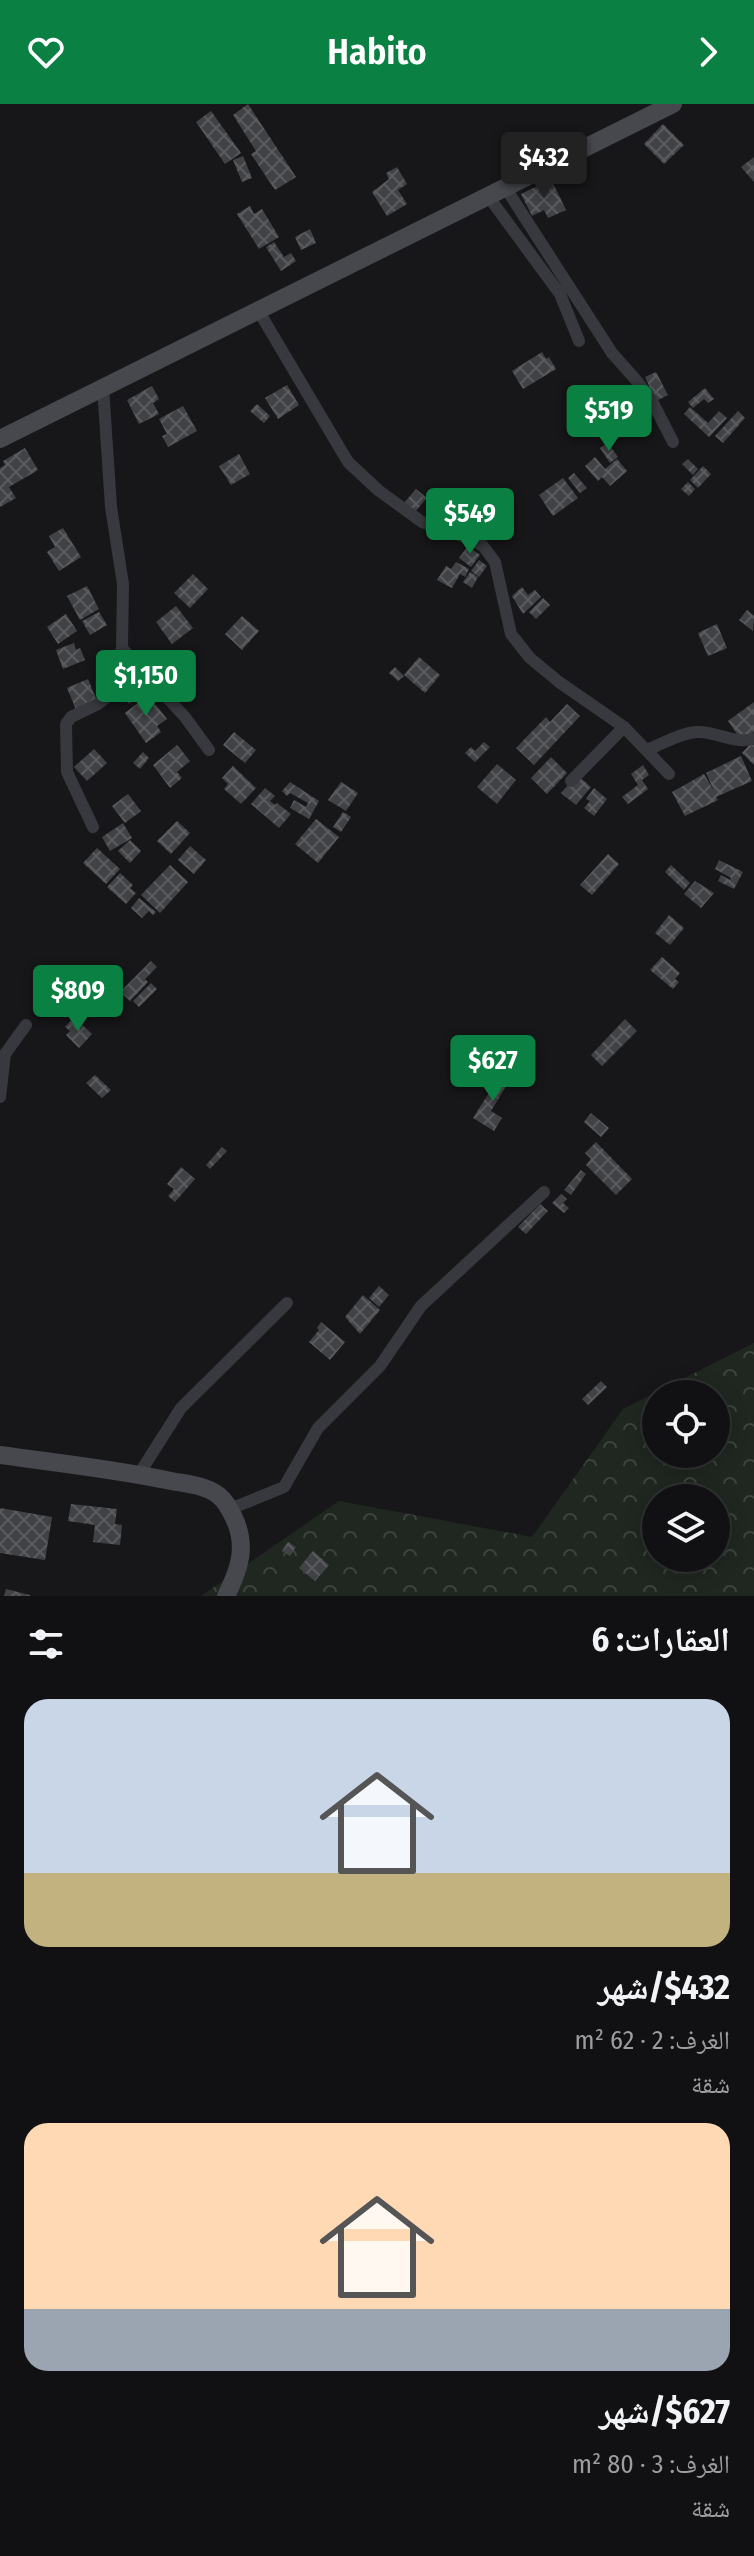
<!DOCTYPE html>
<html lang="ar">
<head>
<meta charset="utf-8">
<style>
  body { margin:0; font-family:"Fira Sans Condensed","Noto Naskh Arabic",sans-serif; background:#1a1a1c; color:#f1f3f6; direction:rtl; height:100vh; display:flex; flex-direction:column; font-size:30px; white-space:nowrap }
  * { box-sizing:border-box; margin:0 }
  p { font-size:26px; color:#9c9da0 }
  .icon { flex:none; width:44px; height:44px; fill:none; stroke:currentColor; stroke-width:2; stroke-linecap:round; stroke-linejoin:round }
  .map { position:relative; height:1492px; overflow:hidden; direction:ltr }
  .side { display:flex; flex-direction:column; background:#111113; flex:1 }
  .side>* { flex:none }
  .controls { position:absolute; left:642px; top:1276px; display:grid; gap:16px }
  .controls a { display:grid; place-items:center; width:88px; height:88px; border-radius:50%; background:#111113; box-shadow:0 4px 20px #0003,0 0 0 2px #303133; font-size:40px }
  .price { position:absolute; translate:-50% -68px; padding:0 18px; border-radius:8px; background:#0b8043; color:#fff; font-size:26px; line-height:52px; filter:drop-shadow(0 2px 4px #0008) }
  .price::after { content:''; position:absolute; left:50%; top:48px; width:24px; height:18px; margin-left:-12px; background:inherit; clip-path:polygon(0 0,100% 0,50% 100%) }
  .price.selected { background:#222; color:#fff }
  ul { padding:0; list-style:none }
  li { display:grid; align-content:center; gap:16px; height:424px; padding:0 24px }
  li span { display:grid; place-items:center; height:248px; border-radius:24px; color:#555 }
  li>.icon { margin-inline-start:auto }
  span .icon { width:144px; height:144px; fill:#fffc; stroke-width:1 }
  li b { font-size:34px }
  h2 { display:flex; justify-content:space-between; align-items:center; height:96px; padding:0 24px; font-size:34px }
  header { display:flex; justify-content:space-between; align-items:center; height:104px; padding:0 24px; background:#0b8043; color:#fff; font-size:36px; font-weight:600 }
  .map>svg:first-child { display:block }
  .forest { fill:url(#forest-crowns); fill-rule:evenodd }
  .building { fill:url(#building-cross-hatch) }
  .lines { fill:none; stroke-linecap:round; stroke-linejoin:round }
  .street { stroke:#38393e; stroke-width:12 }
  .secondary { stroke:#46484e; stroke-width:18 }
</style>
</head>
<body>
<header><svg class="icon" aria-label="forward" viewBox="0 0 24 24"><path d="M9 5l7 7-7 7"/></svg>Habito<svg class="icon" aria-label="heart" viewBox="0 0 24 24"><path d="M12 20l-8-8c-3-5 5-10 8-4 3-6 11-1 8 4z"/></svg></header>
<div class="map">
<svg width="754" height="1492" viewBox="0 0 754 1492">
  <defs>
    <pattern id="forest-crowns" width="20" height="18" patternUnits="userSpaceOnUse" patternTransform="scale(2)"><rect width="20" height="18" fill="#1f2720"/><path d="M2 6a3 3 0 1 1 6 0M12 15a3 3 0 1 1 6 0" fill="none" stroke="#3d443e"/></pattern>
    <pattern id="building-cross-hatch" width="8" height="8" patternUnits="userSpaceOnUse" patternTransform="scale(2)"><rect width="8" height="8" fill="#414246"/><path d="M0 0l8 8M0 8l8-8" fill="none" stroke="#5a5b5f"/></pattern>
  </defs>
  <rect width="100%" height="100%" fill="#171719"/>
  <path class="forest" d="M 754,1239 L 754,1492 L 201,1492 L 339,1397 L 532,1433 L 623,1305 ZM 656,1290 L 716,1290 L 716,1350 L 656,1350 ZM 656,1394 L 716,1394 L 716,1454 L 656,1454 Z"/>
  <path class="building" d="M 248,0 L 296,73 L 275,86 L 251,50 L 256,47 L 233,11 Z
    M 211,7 L 241,49 L 225,60 L 196,18 Z
    M 663,20 L 684,41 L 664,60 L 644,40 Z
    M 243,52 L 252,74 L 242,78 L 233,56 Z
    M 754,53 L 754,78 L 741,63 Z
    M 397,63 L 407,80 L 398,86 L 407,100 L 387,112 L 372,88 L 389,75 L 386,69 Z
    M 551,75 L 566,106 L 548,114 L 544,106 L 532,112 L 521,90 Z
    M 250,102 L 254,110 L 262,105 L 279,133 L 259,145 L 237,110 Z
    M 310,125 L 316,139 L 301,146 L 295,133 Z
    M 274,138 L 284,153 L 291,149 L 296,157 L 281,167 L 266,143 Z
    M 542,248 L 546,255 L 549,253 L 556,265 L 523,285 L 512,267 Z
    M 656,268 L 668,291 L 656,297 L 645,273 Z
    M 287,281 L 299,301 L 278,315 L 265,294 Z
    M 152,282 L 159,295 L 153,299 L 159,310 L 139,320 L 127,296 Z
    M 705,284 L 714,295 L 708,299 L 704,295 L 693,304 L 688,298 Z
    M 257,300 L 270,312 L 264,319 L 250,307 Z
    M 183,302 L 197,327 L 168,343 L 162,332 L 167,330 L 159,315 Z
    M 690,303 L 708,319 L 719,307 L 727,314 L 709,333 L 684,310 Z
    M 738,307 L 745,314 L 723,339 L 715,332 Z
    M 608,339 L 618,353 L 610,359 L 600,344 Z
    M 25,344 L 38,366 L 9,383 L 16,394 L 0,403 L 0,364 L 5,361 L 3,357 Z
    M 239,350 L 250,370 L 231,381 L 219,362 Z
    M 595,353 L 605,365 L 617,355 L 627,367 L 610,382 L 602,373 L 598,377 L 585,362 Z
    M 688,355 L 698,365 L 693,371 L 682,360 Z
    M 703,362 L 711,370 L 698,384 L 690,376 Z
    M 574,369 L 587,384 L 580,389 L 568,374 Z
    M 563,374 L 578,394 L 553,412 L 539,391 Z
    M 688,378 L 695,385 L 689,392 L 681,385 Z
    M 416,385 L 427,394 L 415,408 L 404,399 Z
    M 453,398 L 470,412 L 458,427 L 441,413 Z
    M 63,424 L 81,453 L 59,467 L 47,448 L 55,443 L 49,432 Z
    M 468,442 L 480,451 L 471,463 L 459,454 Z
    M 479,456 L 487,462 L 479,473 L 471,467 Z
    M 456,458 L 469,465 L 465,473 L 460,470 L 452,484 L 437,476 L 446,462 L 451,465 Z
    M 470,468 L 478,473 L 472,484 L 463,478 Z
    M 193,470 L 208,485 L 190,504 L 174,489 Z
    M 87,482 L 99,505 L 80,516 L 67,492 Z
    M 522,483 L 528,491 L 535,486 L 541,493 L 523,510 L 512,492 Z
    M 543,494 L 550,501 L 536,515 L 529,508 Z
    M 176,502 L 193,524 L 172,540 L 156,518 Z
    M 747,506 L 754,512 L 753,527 L 739,516 Z
    M 99,508 L 107,521 L 90,531 L 82,517 Z
    M 66,510 L 77,527 L 58,540 L 47,523 Z
    M 242,512 L 259,527 L 242,546 L 225,530 Z
    M 717,520 L 727,544 L 708,552 L 698,529 Z
    M 74,539 L 76,546 L 80,544 L 85,556 L 63,565 L 56,546 Z
    M 419,553 L 440,571 L 425,589 L 404,571 Z
    M 395,563 L 404,572 L 398,577 L 389,569 Z
    M 130,567 L 146,585 L 129,600 L 113,581 Z
    M 88,575 L 98,599 L 77,608 L 67,584 Z
    M 148,591 L 167,615 L 157,622 L 161,628 L 146,639 L 125,609 Z
    M 754,598 L 754,628 L 742,637 L 728,617 Z
    M 567,600 L 580,612 L 534,661 L 516,644 L 546,613 L 550,618 Z
    M 234,628 L 256,646 L 245,659 L 223,641 Z
    M 754,636 L 754,661 L 742,649 Z
    M 484,638 L 490,643 L 475,658 L 465,649 L 471,643 L 475,647 Z
    M 177,641 L 190,657 L 177,668 L 182,674 L 170,684 L 153,661 Z
    M 94,645 L 107,659 L 87,677 L 74,663 Z
    M 143,648 L 149,654 L 140,665 L 133,659 Z
    M 741,652 L 752,677 L 716,693 L 718,696 L 685,712 L 672,688 L 704,670 L 714,687 L 706,669 Z
    M 551,653 L 567,669 L 547,690 L 531,674 Z
    M 497,660 L 516,676 L 497,700 L 477,683 Z
    M 643,661 L 649,671 L 642,676 L 648,685 L 628,700 L 622,693 L 638,681 L 631,670 Z
    M 233,662 L 256,684 L 241,700 L 224,685 L 228,680 L 222,674 Z
    M 577,671 L 591,683 L 576,701 L 561,689 Z
    M 290,678 L 319,697 L 309,715 L 290,704 L 294,696 L 306,703 L 308,699 L 290,689 L 287,692 L 282,687 Z
    M 341,678 L 358,689 L 346,707 L 328,696 Z
    M 265,684 L 275,692 L 270,697 L 275,701 L 277,699 L 291,710 L 279,724 L 251,700 Z
    M 594,684 L 607,695 L 594,712 L 584,704 L 590,697 L 586,695 Z
    M 128,690 L 141,707 L 125,719 L 112,702 Z
    M 343,708 L 351,713 L 341,728 L 333,723 Z
    M 316,715 L 339,733 L 318,759 L 295,740 Z
    M 177,717 L 190,729 L 171,750 L 157,737 Z
    M 123,719 L 132,734 L 110,747 L 102,733 Z
    M 130,736 L 141,747 L 130,759 L 118,747 Z
    M 190,742 L 206,756 L 194,770 L 178,756 Z
    M 97,744 L 120,765 L 106,780 L 83,759 Z
    M 608,750 L 619,760 L 592,791 L 580,781 Z
    M 719,756 L 743,768 L 734,785 L 718,777 L 721,771 L 730,776 L 731,774 L 715,765 Z
    M 170,761 L 188,778 L 160,809 L 141,791 Z
    M 671,761 L 690,779 L 684,786 L 665,768 Z
    M 120,769 L 133,781 L 130,784 L 136,789 L 126,800 L 107,783 Z
    M 695,777 L 714,789 L 701,804 L 684,790 Z
    M 139,794 L 156,808 L 153,811 L 149,807 L 142,814 L 131,804 Z
    M 669,811 L 684,824 L 670,841 L 655,829 Z
    M 662,853 L 680,869 L 675,875 L 679,878 L 673,885 L 650,866 Z
    M 151,857 L 157,863 L 145,875 L 148,878 L 130,897 L 120,888 Z
    M 151,879 L 157,885 L 139,903 L 133,897 Z
    M 74,913 L 92,930 L 79,944 L 66,931 L 70,927 L 65,923 Z
    M 625,915 L 637,927 L 602,962 L 591,951 Z
    M 504,965 L 513,971 L 491,1007 L 502,1014 L 494,1027 L 473,1014 Z
    M 95,971 L 111,986 L 102,994 L 86,979 Z
    M 591,1009 L 609,1024 L 601,1033 L 584,1018 Z
    M 596,1038 L 632,1075 L 616,1091 L 586,1061 L 591,1055 L 585,1049 Z
    M 222,1043 L 227,1047 L 210,1065 L 206,1061 Z
    M 181,1063 L 195,1075 L 175,1098 L 168,1092 L 174,1085 L 167,1080 Z
    M 581,1066 L 586,1070 L 571,1091 L 564,1086 Z
    M 561,1090 L 567,1095 L 563,1099 L 569,1104 L 564,1109 L 552,1099 Z
    M 540,1100 L 548,1107 L 526,1130 L 518,1123 Z
    M 379,1182 L 389,1191 L 379,1203 L 369,1194 Z
    M 363,1191 L 380,1206 L 360,1230 L 345,1213 Z
    M 321,1218 L 345,1238 L 330,1256 L 309,1238 L 319,1226 L 317,1224 Z
    M 601,1277 L 607,1283 L 588,1301 L 582,1295 Z
    M 71,1400 L 117,1405 L 115,1420 L 122,1421 L 120,1441 L 93,1438 L 95,1421 L 68,1417 Z
    M 0,1404 L 52,1413 L 45,1456 L 0,1449 Z
    M 288,1438 L 296,1443 L 290,1452 L 282,1447 Z
    M 313,1447 L 329,1461 L 315,1477 L 299,1464 Z
    M 6,1485 L 30,1491 L 30,1492 L 4,1492 Z"/>
  <g class="lines">
    <path class="street" d="M 505,83 L 612,249 L 636,276 L 652,297 L 673,338
      M 488,92 L 560,190 L 579,237
      M 258,206 L 348,358 L 378,386 L 422,418 L 471,435 L 483,442 L 495,458 L 511,530 L 530,554 L 559,578 L 624,623 L 669,670
      M 122,544 L 185,613 L 209,646
      M 649,645 C 664,639 680,629 697,628 C 717,627 731,640 754,635
      M 571,677 L 624,623
      M 93,723 L 67,668 L 66,620 L 71,613 L 98,600 L 107,593 L 122,544 L 123,480 L 111,403 L 103,283
      M 0,993 L 5,950 L 26,921
      M 139,1370 L 181,1304 L 287,1199
      M 230,1405 L 284,1383 L 318,1324 L 380,1262 L 421,1202 L 544,1088"/>
    <path class="secondary" d="M 0,335 L 673,0
      M 0,1351 C 57,1359 114,1365 171,1377 C 186,1380 205,1381 218,1391 C 226,1397 231,1407 235,1416 C 247,1444 239,1466 226,1492"/>
  </g>
</svg>
<div class="controls">
<a><svg class="icon" aria-label="locate" viewBox="0 0 24 24"><circle cx="12" cy="12" r="6"/><path d="M12 2v4M12 18v4M2 12h4M18 12h4"/></svg></a>
<a><svg class="icon" aria-label="layers" viewBox="0 0 24 24"><path d="M12 4l9 5-9 5-9-5zM3 14l9 5 9-5"/></svg></a>
</div>
<b class="price selected" style="left:544px;top:96px">$432</b>
<b class="price" style="left:609px;top:349px">$519</b>
<b class="price" style="left:470px;top:452px">$549</b>
<b class="price" style="left:146px;top:614px">$1,150</b>
<b class="price" style="left:78px;top:929px">$809</b>
<b class="price" style="left:493px;top:999px">$627</b>
</div>
<section class="side">
<h2>العقارات: 6<svg class="icon" aria-label="filters" viewBox="0 0 24 24"><path d="M4 7h16M4 17h16"/><circle cx="9" cy="7" r="2"/><circle cx="15" cy="17" r="2"/></svg></h2>
<ul>
<li><span style="background:linear-gradient(#c9d6e8 70%,#c2b280 0)"><svg class="icon" aria-label="home" viewBox="0 0 24 24"><path d="M3 11l9-7 9 7M6 9v11h12V9"/></svg></span><div><b>$432/شهر</b><p>الغرف: 2 · 62 m²</p><p>شقة</p></div></li>
<li><span style="background:linear-gradient(#ffd9b3 75%,#9aa5b1 0)"><svg class="icon" aria-label="home" viewBox="0 0 24 24"><path d="M3 11l9-7 9 7M6 9v11h12V9"/></svg></span><div><b>$627/شهر</b><p>الغرف: 3 · 80 m²</p><p>شقة</p></div></li>
</ul>
</section>
</body>
</html>
